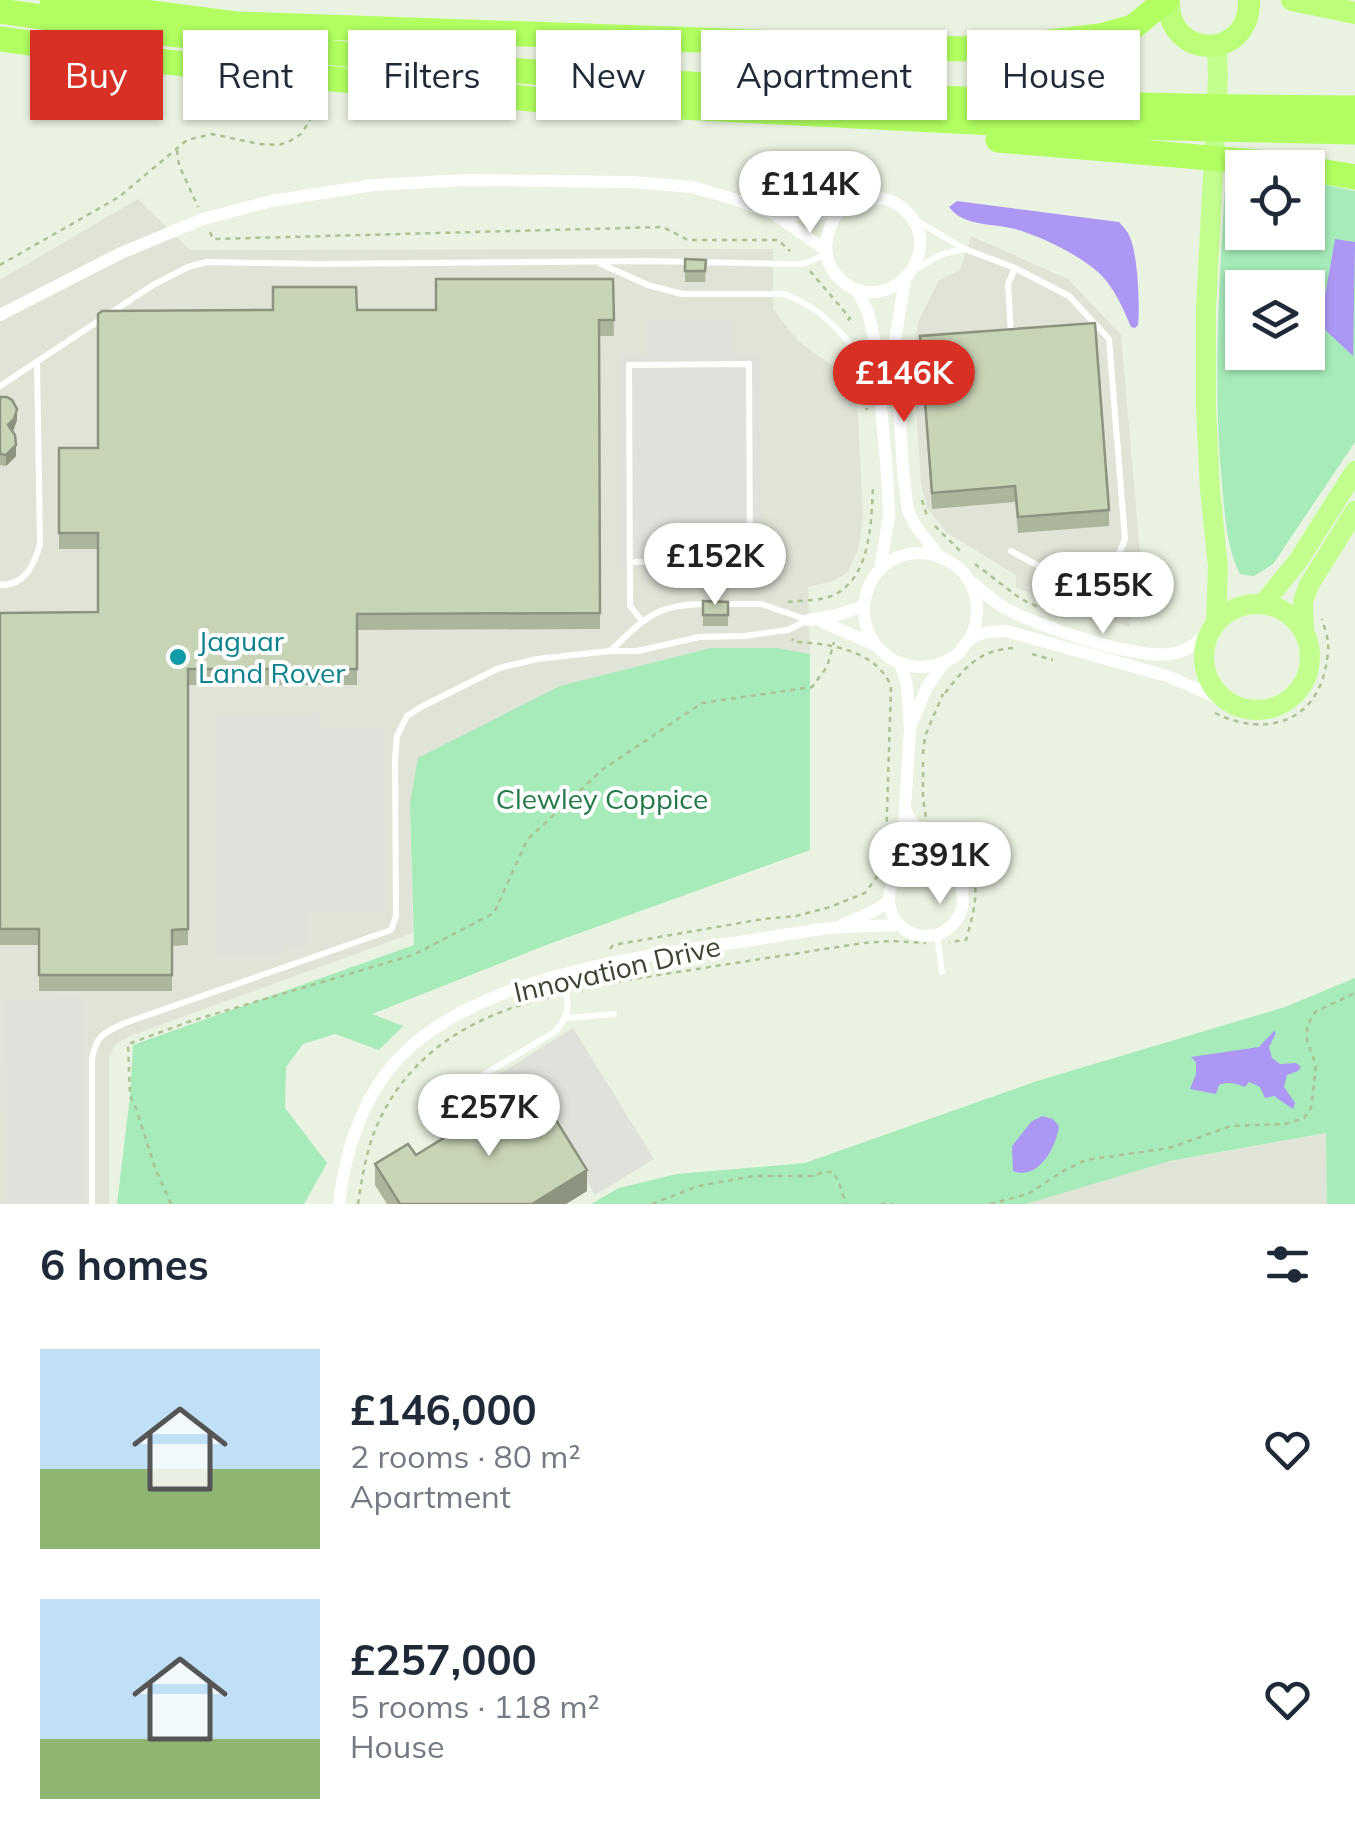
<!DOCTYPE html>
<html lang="en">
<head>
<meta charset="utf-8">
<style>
  body { margin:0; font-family:Mulish,sans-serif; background:#f2f2f3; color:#1f2937; height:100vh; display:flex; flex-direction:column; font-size:38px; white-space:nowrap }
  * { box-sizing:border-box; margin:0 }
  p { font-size:32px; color:#747a83 }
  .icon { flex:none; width:55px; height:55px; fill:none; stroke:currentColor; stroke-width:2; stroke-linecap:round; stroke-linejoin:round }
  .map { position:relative; height:1204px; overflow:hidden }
  .side { display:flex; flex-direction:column; background:#fff; flex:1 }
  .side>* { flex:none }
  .guide { position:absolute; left:30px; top:30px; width:1295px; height:90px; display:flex; gap:20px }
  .controls { position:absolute; left:1225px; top:150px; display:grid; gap:20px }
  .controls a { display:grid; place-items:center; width:100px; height:100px; border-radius:0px; background:#fff; box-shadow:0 2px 8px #0004; font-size:50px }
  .price { position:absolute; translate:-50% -85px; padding:0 22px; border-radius:35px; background:#fff; color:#222; font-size:32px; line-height:65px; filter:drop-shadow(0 2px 5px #0008) }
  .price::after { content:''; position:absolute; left:50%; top:60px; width:30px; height:22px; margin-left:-15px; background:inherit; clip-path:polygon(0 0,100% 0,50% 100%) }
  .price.current { background:#d93025; color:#fff }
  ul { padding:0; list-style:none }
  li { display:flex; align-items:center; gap:30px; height:250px; padding:0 40px }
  li span { display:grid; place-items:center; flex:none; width:280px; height:200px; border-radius:0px; color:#555 }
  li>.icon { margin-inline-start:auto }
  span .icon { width:120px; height:120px; fill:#fffc; stroke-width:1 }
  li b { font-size:42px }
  h2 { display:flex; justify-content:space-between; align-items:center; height:120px; padding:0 40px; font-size:42px }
  .chip { padding:0 35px; border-radius:0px; background:#fff; box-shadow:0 2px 8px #0004; font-size:35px; line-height:90px }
  .chip.current { background:#d93025; color:#fff }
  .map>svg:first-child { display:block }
  .industrial { fill:#dfe4d7 }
  .green { fill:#a6ebb9; fill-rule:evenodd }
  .parking { fill:#dfe2db }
  .water { fill:#ad97f5 }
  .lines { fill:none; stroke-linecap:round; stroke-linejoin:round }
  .path { stroke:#acc194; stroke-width:2.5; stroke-dasharray:5 5; stroke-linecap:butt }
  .service { stroke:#fff; stroke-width:6 }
  .minor { stroke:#fff; stroke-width:12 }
  .primary { stroke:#c2ff8e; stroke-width:20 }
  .trunk { stroke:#baff77; stroke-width:22 }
  .motorway { stroke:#b1ff60; stroke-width:25 }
  .wall { fill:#acb69d }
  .shaded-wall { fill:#8c947f }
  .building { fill:#c8d4b6; stroke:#8c947f; stroke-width:2.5 }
  .culture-dot { fill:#0f9aa8; stroke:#fff; stroke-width:4 }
  .labels { text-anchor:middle; stroke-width:8; stroke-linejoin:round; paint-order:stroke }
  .culture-label { font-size:28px; fill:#0d838f; stroke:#fff; text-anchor:start }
  .park-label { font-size:28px; fill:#227948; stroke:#fff }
  .street-label { font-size:28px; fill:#3c4432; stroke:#fff }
</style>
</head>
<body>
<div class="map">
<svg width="1355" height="1204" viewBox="0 0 1355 1204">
  <rect width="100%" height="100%" fill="#eaf2e1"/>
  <path class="industrial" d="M 138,199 L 190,250 L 773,249 L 773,309 L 798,341 L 841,372 L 854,388 L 858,416 L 863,519 L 858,550 L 847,573 L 833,581 L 808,587 L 810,654 L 777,648 L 410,803 L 413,933 L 130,1036 L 115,1044 L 109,1057 L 109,1204 L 0,1204 L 0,280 Z
    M 971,236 L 1068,279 L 1121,335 L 1142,577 L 1129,627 L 1016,588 L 1016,575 L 947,533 L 927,508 L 921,485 L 913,359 L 918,322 L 939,280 L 960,270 Z
    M 1327,1133 L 1327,1204 L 1022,1204 L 1106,1173 Z"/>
  <path class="green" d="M 1226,169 L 1242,172 L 1242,232 L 1308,232 L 1308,181 L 1355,191 L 1355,442 L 1273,564 L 1254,576 L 1240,574 C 1226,546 1225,515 1222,484 C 1212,380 1220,274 1226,169 ZM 1242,288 L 1308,288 L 1308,352 L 1242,352 Z
    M 711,648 L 777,648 L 810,654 L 810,850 L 549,944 L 372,1014 L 403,1026 L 379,1050 L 335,1034 L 303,1044 L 286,1067 L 285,1108 L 327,1163 L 304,1204 L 117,1204 L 130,1096 L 133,1045 L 414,945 L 410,803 L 418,758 L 560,686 Z
    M 1355,978 L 1355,1204 L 1327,1204 L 1326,1133 L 1170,1161 L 1026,1204 L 591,1204 L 619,1188 L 677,1174 L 805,1163 L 1037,1081 L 1285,1007 Z"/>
  <path class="parking" d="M 646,320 L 734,320 L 734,355 L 761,355 L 761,568 L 720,568 L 719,579 L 642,579 L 642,568 L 618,568 L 618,355 L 646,355 Z
    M 320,713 L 320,729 L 384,729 L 386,911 L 308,912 L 307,947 L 286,947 L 285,955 L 217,956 L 215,714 Z
    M 83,997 L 84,1204 L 6,1204 L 5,998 Z
    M 573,1028 L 654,1159 L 595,1195 L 533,1094 L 495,1117 L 477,1088 Z"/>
  <path class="water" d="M 957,201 L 1119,222 C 1122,226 1127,230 1129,235 C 1138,253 1140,305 1138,325 L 1135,328 L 1131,327 C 1123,308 1114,287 1099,273 C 1078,254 1042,237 1015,229 C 993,223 964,227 949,207 Z
    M 1335,239 L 1355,242 L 1353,356 L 1320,325 Z
    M 1274,1031 L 1276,1033 L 1269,1047 L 1272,1058 L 1280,1064 L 1296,1063 L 1301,1067 L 1298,1071 L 1287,1075 L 1284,1087 L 1295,1103 L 1293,1109 L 1274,1096 L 1265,1098 L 1260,1087 L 1249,1082 L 1245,1087 C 1237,1084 1228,1081 1219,1085 L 1216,1094 L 1190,1089 L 1196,1074 L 1196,1062 L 1191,1057 L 1259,1047 Z
    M 1042,1116 L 1053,1119 L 1059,1126 C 1056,1148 1038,1181 1013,1171 L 1012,1146 L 1031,1122 Z"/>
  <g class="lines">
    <path class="path" d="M 177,150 L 179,165 L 198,207
      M 210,232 L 213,239 L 663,227 L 688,240 L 778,240 L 790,251
      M 0,265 L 119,197 L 187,140 L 212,134 L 259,144 L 279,145 L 290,141 L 301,134 L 309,122 L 315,107 L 316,96
      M 810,271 L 850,318 L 846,322
      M 854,370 L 867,410
      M 922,500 L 927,516
      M 935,526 L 961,552
      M 975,564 L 1021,599 L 1038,607
      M 788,602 C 803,600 821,601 834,595 C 871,577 871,522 873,488
      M 1032,654 L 1053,660
      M 945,693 C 966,666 979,650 1014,648
      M 1215,713 C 1264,737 1315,724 1326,666 C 1327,659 1329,649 1328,642 C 1327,635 1324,626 1322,619
      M 923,754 L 925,736 L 943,694
      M 923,762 L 923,798 L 926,818
      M 947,849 C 987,870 976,904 966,940 L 949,942
      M 610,949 L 613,945 L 763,919 L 796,916 L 830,907 L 865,893 L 880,873 L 886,843 L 891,686 C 876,650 828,643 794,642 L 792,639
      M 578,991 L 614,982 L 863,943 L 892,941 L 926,943
      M 171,1204 L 155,1168 L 136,1108 L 130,1096 L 128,1044 L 191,1021 L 413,955 L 494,913 L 527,840 L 603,769 L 702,703 L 812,687 L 827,667 L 834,642
      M 358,1204 C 362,1177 367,1146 379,1121 C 413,1048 480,1012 556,996
      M 652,1204 L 698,1186 L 754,1176 L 815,1176 L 822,1172 L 833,1172 L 838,1180 L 846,1204
      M 881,1204 L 893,1204
      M 990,1204 L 1028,1194 L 1065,1170 L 1086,1160 L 1169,1148 L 1231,1126 L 1285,1124 L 1304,1118 L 1311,1108 L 1316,1066 L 1307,1040 L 1307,1026 L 1315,1012 L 1355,993"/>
    <path class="service" d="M 917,221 L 965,249 L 1015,268 L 1069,296 L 1109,339 L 1125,539 L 1113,568 L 1046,570 L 1011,551
      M 601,264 L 648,285 L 682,294 L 784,294 C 826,309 853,343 874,381
      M 916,269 L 940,255 L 963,249
      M 1011,334 L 1008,284 L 1015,268
      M 0,386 L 153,285 L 188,267 L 207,262 L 317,264 L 648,261 L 781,264 L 803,264 L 825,255
      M 630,562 L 750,561 L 749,364 L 629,365 L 630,606 L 642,621
      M 0,585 C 25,585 34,566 40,544 L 37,363
      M 721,604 L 761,604 L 808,620
      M 611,650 C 648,616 656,604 708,604
      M 937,935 L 942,972
      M 567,1018 L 614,1014
      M 429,1127 L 448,1102 L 467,1085 L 556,1031 C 573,1010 568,1002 562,977
      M 92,1204 L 92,1059 C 96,1035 104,1033 125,1023 L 391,930 L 396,916 L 395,758 L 397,736 L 407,716 L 421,707 L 499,668 L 537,659 L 610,651 L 638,651 L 699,637 L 744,636 L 788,630 L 808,620"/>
    <path class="minor" d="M 774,214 C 790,214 806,216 821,214 C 852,208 878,183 907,212 C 946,252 891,315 846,284 C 819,265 822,232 841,209
      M 905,280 L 895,340 L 903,471 L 908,511 L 915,525 L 939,556
      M 857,290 L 868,312 L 875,342 L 887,473 L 889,516 L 880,570
      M 0,315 L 121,253 L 203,219 L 271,201 L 374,185 L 468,180 L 632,182 L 692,187 L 734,199 L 774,214 L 826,250
      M 974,584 C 984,592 994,602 1005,608 C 1037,626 1141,662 1176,653 C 1189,650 1199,640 1209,632
      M 808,620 L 837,615 L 864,606
      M 818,620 L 875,645
      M 971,638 C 1003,558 896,521 868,588 C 863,602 862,619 869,633 C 877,652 897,666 917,667 C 932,668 949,662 960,652 C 963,648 965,643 969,640 C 978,632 995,631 1006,631 L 1167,676 L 1230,703
      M 900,663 L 907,685 L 910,729 L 901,871
      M 911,725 L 927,687 L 944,663
      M 907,813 L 920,837 L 938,863
      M889 899a37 37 0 1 1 74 0a37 37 0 1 1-74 0Z
      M 842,925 L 874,911 L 889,901
      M 339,1204 C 345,1149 364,1092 404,1053 C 479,979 632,957 733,943 C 766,938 798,932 831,928 C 854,926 877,926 900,925"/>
    <path class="primary" d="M1204 657a53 53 0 1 1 106 0a53 53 0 1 1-106 0Z
      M 1263,604 L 1298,561 L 1355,471
      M 1216,622 L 1218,566 L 1210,490 L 1206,408 L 1206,308 L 1218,78 L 1217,46
      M 1304,632 L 1303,601 L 1309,585 L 1355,511"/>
    <path class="trunk" d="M 1169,0 C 1166,60 1251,62 1249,0
      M 1292,0 L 1355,13"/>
    <path class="motorway" d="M 52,0 L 236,24 L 961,49 L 1032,44 L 1100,36 L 1133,27 L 1166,0
      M 0,11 C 448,76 902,106 1355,108
      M 0,39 L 166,62 L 541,100 L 1035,125 L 1355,132
      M 998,140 L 1280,164 L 1301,168
      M 1308,169 L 1355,177"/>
  </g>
  <path class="wall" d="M 685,259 L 706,260 L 705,282 L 685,282 Z
    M 613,279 L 614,336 L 599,336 L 600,629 L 357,630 L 357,685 L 188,685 L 188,945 L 172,946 L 172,991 L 39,991 L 39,945 L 0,945 L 0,613 L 98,612 L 98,549 L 59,549 L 59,448 L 98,448 L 357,310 L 436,310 Z
    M 920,336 L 1109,510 L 1109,526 L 1018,533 L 1015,502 L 932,509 Z
    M 0,397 L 17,420 L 12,431 L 16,456 L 6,466 L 0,465 Z
    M 703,601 L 728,602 L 728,626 L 703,626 Z
    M 416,1155 L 587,1191 L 566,1204 L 387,1204 L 375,1185 L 375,1164 Z"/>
  <path class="shaded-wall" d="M 17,409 L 17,420 L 14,429 L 8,436 L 8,425 Z
    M 16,445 L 16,456 L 6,466 L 6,455 Z
    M 587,1170 L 587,1191 L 566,1204 L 532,1204 Z"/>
  <path class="building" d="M 685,259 L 706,260 L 705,271 L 685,271 Z
    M 436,279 L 613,279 L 614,320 L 599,320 L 600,613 L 357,614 L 357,669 L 188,669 L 188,929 L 172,930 L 172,975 L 39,975 L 39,929 L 0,929 L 0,613 L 98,612 L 98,533 L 59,533 L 59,448 L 98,448 L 98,314 L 102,311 L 273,310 L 273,287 L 356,287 L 357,310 L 436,310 Z
    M 1095,323 L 1109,510 L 1018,517 L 1015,486 L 932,493 L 920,336 Z
    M 0,397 L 7,397 L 12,400 L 17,409 L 14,419 L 8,425 L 15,435 L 16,445 L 6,455 L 0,454 Z
    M 703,601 L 728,602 L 728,615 L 703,615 Z
    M 533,1083 L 587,1170 L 532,1204 L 400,1204 L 375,1164 L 408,1144 L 416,1155 Z"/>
  <circle class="culture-dot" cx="178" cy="657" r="10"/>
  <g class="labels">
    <g class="culture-label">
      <text x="198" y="651">Jaguar<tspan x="198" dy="32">Land Rover</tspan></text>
    </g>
    <g class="park-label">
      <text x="602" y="809">Clewley Coppice</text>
    </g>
    <g class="street-label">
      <text transform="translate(617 969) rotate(-13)" y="10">Innovation Drive</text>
    </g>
  </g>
</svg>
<div class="controls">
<a><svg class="icon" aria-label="locate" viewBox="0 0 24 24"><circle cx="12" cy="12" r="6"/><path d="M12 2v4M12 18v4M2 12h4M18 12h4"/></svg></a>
<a><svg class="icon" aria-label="layers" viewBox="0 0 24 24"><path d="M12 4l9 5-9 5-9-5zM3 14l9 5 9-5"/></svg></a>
</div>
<b class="price" style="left:810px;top:236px">£114K</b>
<b class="price current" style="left:904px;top:425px">£146K</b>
<b class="price" style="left:715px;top:608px">£152K</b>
<b class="price" style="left:1103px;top:637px">£155K</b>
<b class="price" style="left:940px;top:907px">£391K</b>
<b class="price" style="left:489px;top:1159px">£257K</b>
<div class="guide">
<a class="chip current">Buy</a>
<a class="chip">Rent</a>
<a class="chip">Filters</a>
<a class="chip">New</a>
<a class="chip">Apartment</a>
<a class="chip">House</a>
</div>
</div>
<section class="side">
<h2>6 homes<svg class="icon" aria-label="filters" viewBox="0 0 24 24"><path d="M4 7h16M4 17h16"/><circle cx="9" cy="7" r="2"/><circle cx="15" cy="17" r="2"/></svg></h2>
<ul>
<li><span style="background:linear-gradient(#bfe0f5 60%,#8fb573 0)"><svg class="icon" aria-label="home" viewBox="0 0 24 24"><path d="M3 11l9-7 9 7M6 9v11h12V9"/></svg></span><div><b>£146,000</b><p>2 rooms · 80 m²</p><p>Apartment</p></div><svg class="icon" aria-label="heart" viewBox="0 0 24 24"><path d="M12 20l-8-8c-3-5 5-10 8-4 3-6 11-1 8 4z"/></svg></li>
<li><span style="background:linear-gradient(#bfe0f5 70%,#8fb573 0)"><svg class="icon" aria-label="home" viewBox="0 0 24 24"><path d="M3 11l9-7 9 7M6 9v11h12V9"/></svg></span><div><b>£257,000</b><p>5 rooms · 118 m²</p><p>House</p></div><svg class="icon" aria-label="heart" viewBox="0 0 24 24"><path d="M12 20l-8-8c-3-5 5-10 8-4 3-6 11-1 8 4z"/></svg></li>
</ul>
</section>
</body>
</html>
